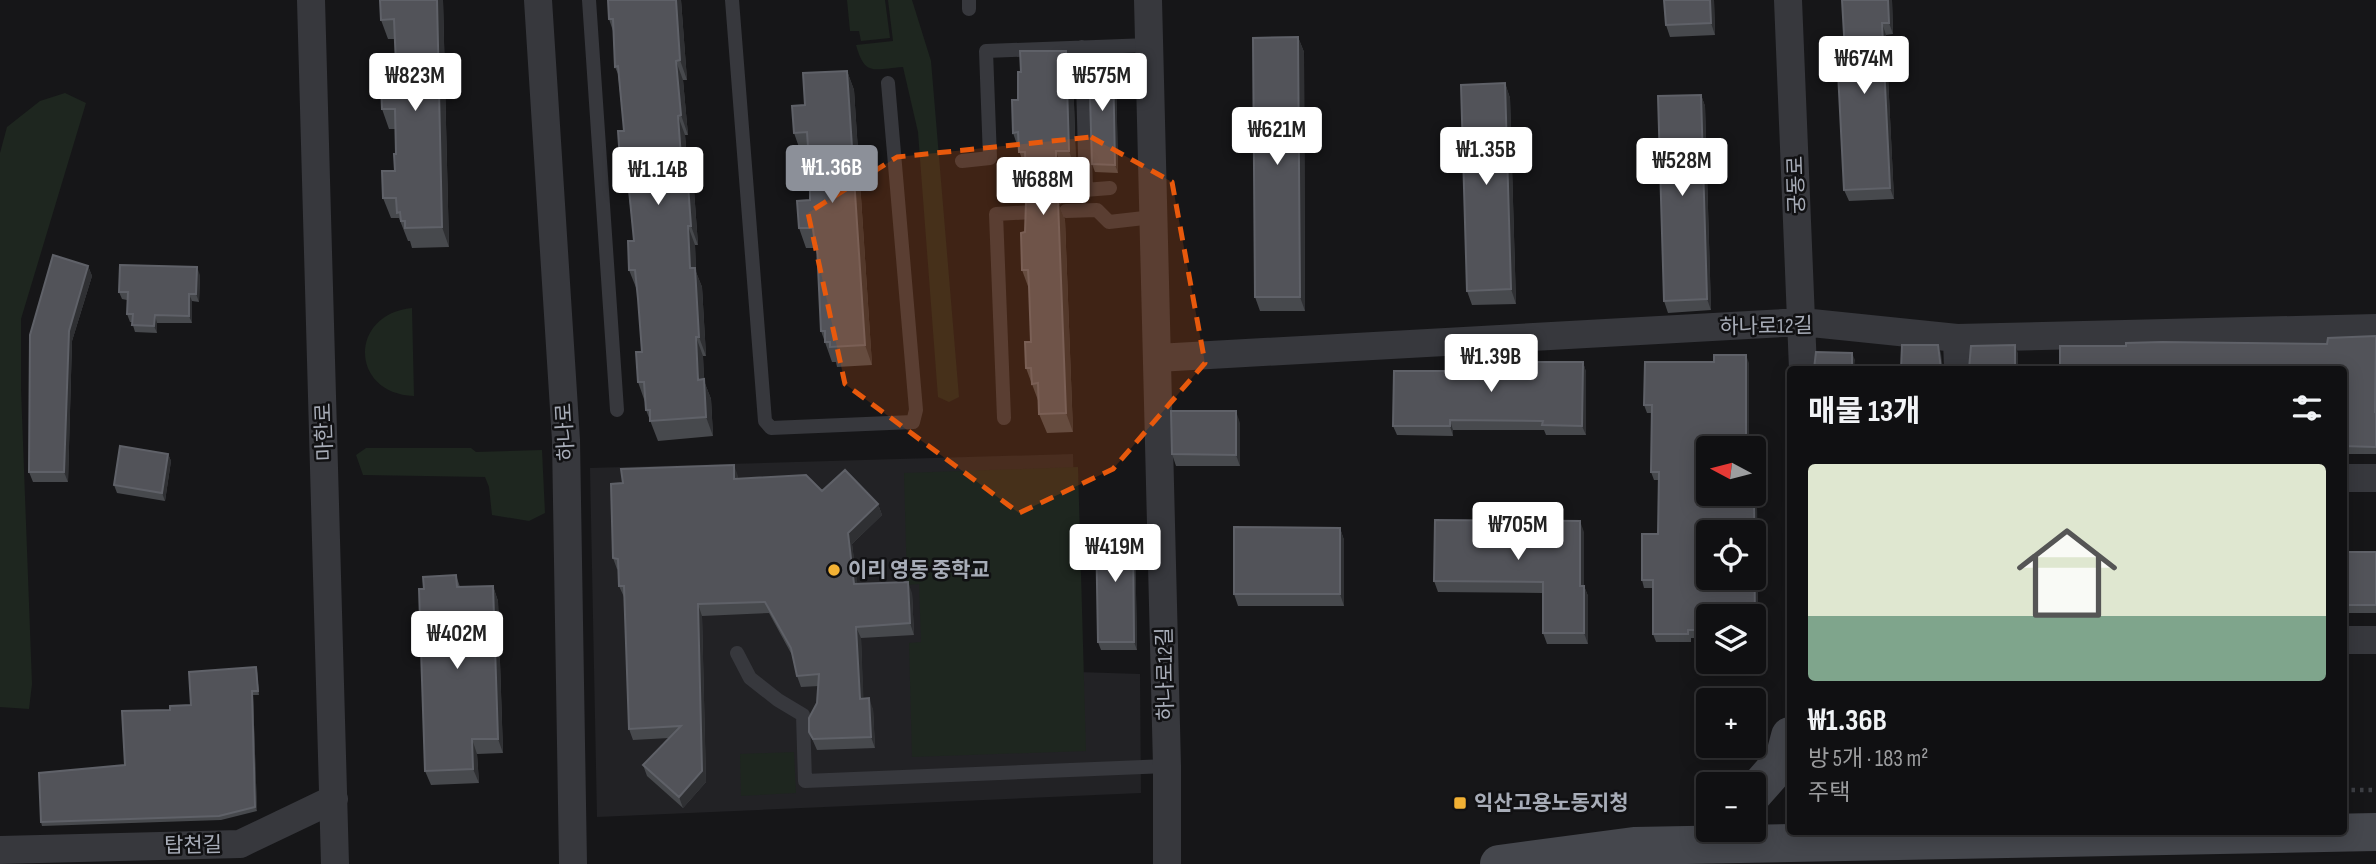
<!DOCTYPE html>
<html lang="ko">
<head>
<meta charset="utf-8">
<style>
  body { margin:0; font-family:"Sofia Sans Condensed","Noto Sans KR",sans-serif; background:#19191b; color:#f1f3f6; height:100vh; display:flex; flex-direction:column; font-size:26px; white-space:nowrap }
  * { box-sizing:border-box; margin:0 }
  p { font-size:23px; color:#9c9d9f }
  .icon { flex:none; width:38px; height:38px; fill:none; stroke:currentColor; stroke-width:2; stroke-linecap:round; stroke-linejoin:round }
  .map { position:relative; flex:1; overflow:hidden }
  .panel { position:absolute; left:1787px; top:366px; width:560px; height:469px; display:flex; flex-direction:column; background:#101012; border-radius:7px; box-shadow:0 4px 18px #0003,0 0 0 2px #303032 }
  .panel>* { flex:none }
  .needle { width:46px; rotate:277deg }
  .controls { position:absolute; left:1696px; top:436px; display:grid; gap:14px }
  .controls a { display:grid; place-items:center; width:70px; height:70px; border-radius:7px; background:#101012; box-shadow:0 4px 18px #0003,0 0 0 2px #303032; font-size:35px }
  .price { position:absolute; translate:-50% -60px; padding:0 16px; border-radius:7px; background:#fff; color:#222; font-size:23px; line-height:46px; filter:drop-shadow(0 2px 4px #0008) }
  .price::after { content:''; position:absolute; left:50%; top:42px; width:21px; height:16px; margin-left:-10px; background:inherit; clip-path:polygon(0 0,100% 0,50% 100%) }
  .price.on { background:#8c9099; color:#fff }
  ul { padding:0; list-style:none }
  li { display:grid; align-content:center; gap:14px; height:371px; padding:0 21px }
  li+li { border-top:2px solid #303032 }
  li span { display:grid; place-items:center; height:217px; border-radius:7px; color:#555 }
  li>.icon { margin-inline-start:auto }
  span .icon { width:126px; height:126px; fill:#fffc; stroke-width:1 }
  li b { font-size:30px }
  h2 { display:flex; justify-content:space-between; align-items:center; height:84px; padding:0 21px; font-size:30px }
  .map>svg:first-child { display:block }
  .built { fill:#222225 }
  .green { fill:#1e261f }
  .lines { fill:none; stroke-linecap:round; stroke-linejoin:round }
  .path { stroke:#3d3f44; stroke-width:4.5; stroke-dasharray:3.5 5; stroke-linecap:butt }
  .lane { stroke:#37383d; stroke-width:14 }
  .street { stroke:#37383d; stroke-width:28 }
  .secondary { stroke:#45474d; stroke-width:38 }
  .wall { fill:#47494d }
  .shaded-wall { fill:#2f3033 }
  .building { fill:#525359; stroke:#5f6168; stroke-width:2; fill-rule:evenodd }
  .marked { fill:#e8590c; fill-opacity:0.2; stroke:#e8590c; stroke-width:5; stroke-dasharray:14 9; stroke-linejoin:round }
  .poi-dot { fill:#f2b134; stroke:#111113; stroke-width:2.5 }
  .labels { text-anchor:middle; stroke-width:5; stroke-linejoin:round; paint-order:stroke }
  .street-label { font-size:21px; fill:#a8adb8; stroke:#111113 }
  .poi-label { font-size:21px; font-weight:bold; fill:#a8adb8; stroke:#111113; text-anchor:start }
</style>
</head>
<body>
<div class="map">
<svg width="2376" height="864" viewBox="0 0 2376 864">
  <rect width="100%" height="100%" fill="#161618"/>
  <path class="built" d="M 1073,454 L 1078,672 L 1140,674 L 1141,793 L 597,817 L 590,468 Z"/>
  <path class="green" d="M 847,0 L 885,0 L 890,38 L 861,41 L 859,31 L 850,31 Z
    M 888,0 L 912,0 L 931,61 L 959,397 L 949,402 L 938,397 L 918,132 L 903,67 C 874,69 865,77 856,45 L 893,41 Z
    M 65,93 L 86,103 L 21,319 L 21,389 L 32,684 L 29,709 L 0,707 L 0,153 L 7,127 L 40,101 Z
    M 412,308 L 414,396 C 349,393 349,314 412,308 Z
    M 366,448 L 471,448 L 476,452 L 542,450 L 545,513 L 529,521 L 492,515 L 489,487 L 485,477 L 363,475 L 356,455 Z
    M 1078,467 L 1086,751 L 912,757 L 909,643 L 921,642 L 919,584 L 907,585 L 904,473 Z
    M 794,752 L 796,793 L 741,796 L 740,754 Z"/>
  <g class="lines">
    <path class="path" d="M 2343,790 L 2376,790"/>
    <path class="lane" d="M 589,0 L 617,410
      M 732,0 L 765,421 L 771,428 L 913,422 L 916,410 L 888,83
      M 969,0 L 969,9
      M 1082,47 L 1086,190
      M 962,161 L 990,158 L 986,51 L 1149,45
      M 1046,193 L 1110,188
      M 1066,211 L 1097,210 L 1109,222 L 1153,217
      M 1004,418 L 996,214 L 1033,212
      M 737,653 L 750,678 L 778,700 L 803,715 L 805,781 L 1167,766"/>
    <path class="street" d="M 311,0 L 335,864
      M 538,0 L 566,440 L 573,864
      M 1148,0 L 1167,766 L 1167,864
      M 1788,0 L 1803,369
      M 1957,338 L 1958,369
      M 1157,358 L 1802,322 L 1957,338 L 2376,328
      M 2343,478 L 2376,478
      M 2343,640 L 2376,640
      M 0,850 L 240,844 L 334,799"/>
    <path class="secondary" d="M 1754,793 L 1784,759 L 1790,736
      M 1499,864 L 1634,846 L 2376,832"/>
  </g>
  <path class="wall" d="M 380,0 L 443,0 L 449,247 L 412,248 L 410,241 L 408,241 L 399,218 L 391,218 L 383,198 L 395,171 L 396,154 L 396,129 L 389,129 L 382,109 L 394,81 L 396,65 L 395,39 L 388,39 L 381,20 Z
    M 681,0 L 687,80 L 683,80 L 688,135 L 685,135 L 687,160 L 693,176 L 698,245 L 695,245 L 696,272 L 702,287 L 706,356 L 703,356 L 704,381 L 711,399 L 713,436 L 658,441 L 646,410 L 645,402 L 638,382 L 642,352 L 638,299 L 637,290 L 629,270 L 634,241 L 627,179 L 620,160 L 624,131 L 618,74 L 615,67 L 613,31 L 609,19 Z
    M 1714,0 L 1715,35 L 1670,37 L 1666,25 Z
    M 1892,0 L 1893,34 L 1886,35 L 1894,199 L 1849,201 L 1844,190 L 1845,52 Z
    M 1298,37 L 1304,52 L 1305,311 L 1260,311 L 1255,297 Z
    M 1116,68 L 1118,173 L 1095,172 L 1092,164 Z
    M 1073,70 L 1076,171 L 1063,171 L 1063,182 L 1057,183 L 1064,201 L 1059,205 L 1065,220 L 1073,432 L 1047,433 L 1039,414 L 1039,403 L 1026,368 L 1031,342 L 1029,289 L 1022,270 L 1025,232 L 1032,200 L 1026,183 L 1025,168 L 1013,133 L 1018,100 Z
    M 847,71 L 854,90 L 872,365 L 837,367 L 836,362 L 832,362 L 821,331 L 817,254 L 815,248 L 806,248 L 799,228 L 810,200 L 810,152 L 801,153 L 794,133 L 805,105 Z
    M 1505,83 L 1510,98 L 1516,304 L 1472,305 L 1467,291 Z
    M 1701,95 L 1705,106 L 1711,310 L 1668,313 L 1664,301 Z
    M 88,266 L 92,276 L 72,341 L 68,482 L 33,482 L 29,472 Z
    M 200,275 L 199,302 L 192,301 L 192,323 L 157,323 L 157,333 L 135,332 L 132,322 L 130,322 L 127,314 L 127,300 L 122,299 L 119,292 Z
    M 2376,337 L 2376,454 L 2343,454 L 2343,369 L 2126,346 L 2327,344 Z
    M 1528,362 L 1583,362 L 1586,372 L 1586,435 L 1546,435 L 1544,430 L 1453,430 L 1453,436 L 1397,435 L 1393,426 L 1483,371 Z
    M 1749,363 L 1749,448 L 1708,448 L 1708,494 L 1749,494 L 1757,503 L 1758,638 L 1754,638 L 1754,616 L 1708,616 L 1708,638 L 1691,638 L 1691,642 L 1656,642 L 1653,634 L 1653,588 L 1644,588 L 1642,580 L 1658,534 L 1659,480 L 1654,480 L 1651,472 L 1652,413 L 1647,413 L 1644,405 Z
    M 1240,423 L 1240,466 L 1176,466 L 1172,454 Z
    M 168,454 L 171,461 L 165,501 L 117,493 L 114,485 Z
    M 738,476 L 738,479 L 822,491 L 878,504 L 882,515 L 852,544 L 857,584 L 912,593 L 914,635 L 861,638 L 863,698 L 873,709 L 875,748 L 817,750 L 809,732 L 817,703 L 819,686 L 801,687 L 797,676 L 792,655 L 769,613 L 702,616 L 706,782 L 683,808 L 647,776 L 643,765 L 669,738 L 633,740 L 629,729 L 624,597 L 619,586 L 619,570 L 617,569 L 613,558 Z
    M 1133,528 L 1135,535 L 1137,650 L 1101,650 L 1098,642 Z
    M 1340,528 L 1344,540 L 1344,606 L 1238,606 L 1234,594 Z
    M 1584,532 L 1584,586 L 1588,596 L 1588,644 L 1547,644 L 1543,633 L 1543,593 L 1438,592 L 1434,581 Z
    M 2343,552 L 2376,552 L 2376,613 L 2345,613 L 2343,608 Z
    M 456,575 L 460,587 L 493,586 L 498,601 L 503,753 L 477,754 L 479,783 L 431,785 L 425,771 L 424,589 Z
    M 257,671 L 259,695 L 253,695 L 257,811 L 221,820 L 42,826 L 41,822 L 125,765 L 170,710 L 191,705 Z"/>
  <path class="shaded-wall" d="M 437,0 L 443,0 L 449,247 L 442,227 Z
    M 676,0 L 681,0 L 687,80 L 680,60 Z
    M 1710,0 L 1714,0 L 1715,35 L 1711,23 Z
    M 1888,0 L 1892,0 L 1893,34 L 1889,23 Z
    M 1882,23 L 1886,35 L 1894,199 L 1890,188 Z
    M 1298,37 L 1304,52 L 1305,311 L 1300,297 Z
    M 1066,51 L 1073,70 L 1076,171 L 1069,151 Z
    M 676,61 L 683,80 L 688,135 L 681,115 Z
    M 1113,61 L 1116,68 L 1118,173 L 1115,165 Z
    M 847,71 L 854,90 L 872,365 L 865,345 Z
    M 1505,83 L 1510,98 L 1516,304 L 1511,289 Z
    M 1701,95 L 1705,106 L 1711,310 L 1707,299 Z
    M 678,116 L 685,135 L 687,160 L 693,176 L 698,245 L 691,226 L 681,157 Z
    M 1056,151 L 1063,171 L 1063,182 L 1056,162 Z
    M 1034,165 L 1041,185 L 1036,193 L 1029,173 Z
    M 1057,182 L 1064,201 L 1059,205 L 1065,220 L 1073,432 L 1066,413 L 1049,191 L 1051,186 Z
    M 688,226 L 695,245 L 696,272 L 702,287 L 706,356 L 699,337 L 690,268 Z
    M 88,266 L 92,276 L 72,341 L 68,482 L 64,472 L 69,331 Z
    M 197,267 L 200,275 L 199,302 L 196,294 Z
    M 189,294 L 192,301 L 192,323 L 189,316 Z
    M 155,315 L 157,323 L 157,333 L 154,326 Z
    M 696,337 L 703,356 L 704,381 L 711,399 L 713,436 L 706,417 L 698,380 Z
    M 2376,337 L 2376,415 L 2375,412 Z
    M 1938,345 L 1941,353 L 1943,369 L 1941,369 Z
    M 2015,345 L 2018,353 L 2018,369 L 2015,369 Z
    M 1852,353 L 1855,360 L 1854,369 L 1852,369 Z
    M 1746,355 L 1749,363 L 1749,448 L 1746,448 Z
    M 1583,362 L 1586,372 L 1586,435 L 1582,426 Z
    M 1236,411 L 1240,423 L 1240,466 L 1236,455 Z
    M 1450,420 L 1453,430 L 1453,436 L 1450,426 Z
    M 168,454 L 171,461 L 165,501 L 162,493 Z
    M 734,465 L 738,476 L 738,490 L 734,479 Z
    M 1754,495 L 1757,503 L 1758,638 L 1755,630 Z
    M 878,504 L 882,515 L 852,544 L 859,595 L 854,584 L 848,533 Z
    M 1580,521 L 1584,532 L 1584,596 L 1580,586 Z
    M 1133,528 L 1135,535 L 1137,650 L 1134,642 Z
    M 1340,528 L 1344,540 L 1344,606 L 1340,594 Z
    M 908,582 L 912,593 L 914,635 L 910,623 Z
    M 493,586 L 498,601 L 503,753 L 498,739 Z
    M 1584,586 L 1588,596 L 1588,644 L 1584,633 Z
    M 698,604 L 702,616 L 706,782 L 683,808 L 679,797 Z
    M 856,627 L 861,638 L 864,710 L 860,699 Z
    M 256,667 L 257,671 L 259,695 L 258,691 Z
    M 252,691 L 253,695 L 257,811 L 255,807 Z
    M 869,698 L 873,709 L 875,748 L 871,737 Z
    M 472,739 L 477,754 L 479,783 L 473,769 Z"/>
  <path class="building" d="M 380,0 L 437,0 L 442,227 L 405,228 L 405,221 L 401,221 L 400,212 L 397,213 L 396,198 L 383,198 L 382,171 L 395,171 L 394,154 L 396,154 L 395,109 L 382,109 L 381,82 L 394,81 L 393,65 L 396,65 L 394,19 L 381,20 Z
    M 608,0 L 676,0 L 680,60 L 676,61 L 681,115 L 678,116 L 681,157 L 686,157 L 691,226 L 688,226 L 690,268 L 695,268 L 699,337 L 696,337 L 698,380 L 704,379 L 706,417 L 650,421 L 650,410 L 646,410 L 644,382 L 638,382 L 636,352 L 642,352 L 638,299 L 635,270 L 629,270 L 628,241 L 634,241 L 626,159 L 620,160 L 618,131 L 624,131 L 618,66 L 615,67 L 613,19 L 609,19 Z
    M 1664,0 L 1710,0 L 1711,23 L 1666,25 Z
    M 1842,0 L 1888,0 L 1889,23 L 1882,23 L 1890,188 L 1844,190 L 1837,52 L 1845,52 Z
    M 1298,37 L 1300,297 L 1255,297 L 1253,38 Z
    M 1020,51 L 1066,51 L 1069,151 L 1056,151 L 1056,162 L 1034,165 L 1029,173 L 1035,182 L 1057,182 L 1051,186 L 1049,191 L 1051,197 L 1058,201 L 1066,413 L 1039,414 L 1038,383 L 1032,384 L 1031,368 L 1026,368 L 1025,342 L 1031,342 L 1029,286 L 1028,270 L 1022,270 L 1021,233 L 1025,232 L 1026,202 L 1032,200 L 1035,192 L 1033,187 L 1026,183 L 1025,152 L 1019,152 L 1018,132 L 1013,133 L 1012,100 L 1018,100 L 1018,72 L 1021,72 Z
    M 1113,61 L 1115,165 L 1092,164 L 1089,62 Z
    M 847,71 L 865,345 L 830,347 L 830,342 L 825,342 L 825,331 L 821,331 L 817,246 L 815,246 L 813,228 L 799,228 L 797,201 L 810,200 L 810,147 L 808,147 L 807,132 L 794,133 L 792,106 L 805,105 L 803,73 Z
    M 1505,83 L 1511,289 L 1467,291 L 1461,85 Z
    M 1701,95 L 1707,299 L 1664,301 L 1658,96 Z
    M 53,255 L 88,266 L 69,331 L 64,472 L 29,472 L 30,335 Z
    M 120,265 L 197,267 L 196,294 L 189,294 L 189,316 L 155,315 L 154,326 L 132,325 L 133,314 L 127,314 L 128,292 L 119,292 Z
    M 2376,336 L 2375,412 L 2376,412 L 2376,447 L 2343,446 L 2343,369 L 2060,369 L 2060,346 L 2126,346 L 2126,343 L 2162,342 L 2327,344 L 2328,338 Z
    M 1902,345 L 1938,345 L 1941,369 L 1901,369 Z
    M 2015,345 L 2015,369 L 1969,369 L 1971,346 Z
    M 1816,352 L 1852,353 L 1852,369 L 1814,369 Z
    M 1714,355 L 1746,355 L 1746,448 L 1708,448 L 1708,494 L 1746,494 L 1746,495 L 1754,495 L 1755,630 L 1754,630 L 1754,616 L 1708,616 L 1708,630 L 1688,630 L 1688,634 L 1653,634 L 1653,580 L 1642,580 L 1642,534 L 1658,534 L 1659,472 L 1651,472 L 1652,405 L 1644,405 L 1645,362 L 1714,362 ZM 1708,532 L 1754,532 L 1754,578 L 1708,578 Z
    M 1483,360 L 1528,360 L 1528,362 L 1583,362 L 1582,426 L 1542,425 L 1543,421 L 1450,420 L 1450,426 L 1393,426 L 1394,371 L 1483,371 Z
    M 1171,411 L 1236,411 L 1236,455 L 1172,454 Z
    M 120,446 L 168,454 L 162,493 L 114,485 Z
    M 734,465 L 734,479 L 806,475 L 822,491 L 845,470 L 878,504 L 848,533 L 854,584 L 908,582 L 910,623 L 856,627 L 860,699 L 869,698 L 871,737 L 813,739 L 809,732 L 809,718 L 817,703 L 819,674 L 797,676 L 791,648 L 765,602 L 698,604 L 702,771 L 679,797 L 643,765 L 681,726 L 629,729 L 624,586 L 619,586 L 618,559 L 613,558 L 611,484 L 623,483 L 621,469 Z
    M 1435,520 L 1580,521 L 1580,586 L 1584,586 L 1584,633 L 1543,633 L 1543,582 L 1434,581 Z
    M 1096,527 L 1133,528 L 1134,642 L 1098,642 Z
    M 1234,527 L 1340,528 L 1340,594 L 1234,594 Z
    M 2343,552 L 2376,552 L 2376,605 L 2343,605 Z
    M 456,575 L 457,587 L 493,586 L 498,739 L 472,739 L 473,769 L 425,771 L 419,589 L 424,589 L 423,577 Z
    M 256,667 L 258,691 L 252,691 L 255,807 L 219,816 L 41,822 L 39,773 L 125,765 L 122,711 L 170,710 L 170,706 L 191,705 L 189,672 Z"/>
  <path class="marked" d="M 1091,137 L 1172,182 L 1205,363 L 1113,469 L 1019,513 L 845,384 L 808,213 L 897,157 Z"/>
  <g class="poi-dot">
    <circle cx="834" cy="570" r="7"/>
    <rect x="1453" y="796" width="14" height="14" rx="3.5"/>
  </g>
  <g class="labels">
    <g class="street-label">
      <text transform="translate(1796 185) rotate(-92)" y="7">궁동로</text>
      <text transform="translate(1766 326) rotate(-1)" y="7">하나로12길</text>
      <text transform="translate(324 432) rotate(-92)" y="7">마한로</text>
      <text transform="translate(565 432) rotate(-93)" y="7">하나로</text>
      <text transform="translate(1165 674) rotate(-91)" y="7">하나로12길</text>
      <text transform="translate(193 845) rotate(-1)" y="7">탑천길</text>
    </g>
    <g class="poi-label">
      <text x="848" y="577">이리 영동 중학교</text>
      <text x="1474" y="810">익산고용노동지청</text>
    </g>
  </g>
</svg>
<div class="controls">
<a><svg class="needle" viewBox="-14 -14 28 28"><path d="M0-13l5 13h-10z" fill="#e53935"/><path d="M0 13l5-13h-10z" fill="#9c9d9f"/></svg></a>
<a><svg class="icon" aria-label="locate" viewBox="0 0 24 24"><circle cx="12" cy="12" r="6"/><path d="M12 2v4M12 18v4M2 12h4M18 12h4"/></svg></a>
<a><svg class="icon" aria-label="layers" viewBox="0 0 24 24"><path d="M12 4l9 5-9 5-9-5zM3 14l9 5 9-5"/></svg></a>
<a>+</a>
<a>−</a>
</div>
<b class="price" style="left:1864px;top:96px">₩674M</b>
<b class="price" style="left:415px;top:113px">₩823M</b>
<b class="price" style="left:1102px;top:113px">₩575M</b>
<b class="price" style="left:1277px;top:167px">₩621M</b>
<b class="price" style="left:1486px;top:187px">₩1.35B</b>
<b class="price" style="left:1682px;top:198px">₩528M</b>
<b class="price on" style="left:832px;top:205px">₩1.36B</b>
<b class="price" style="left:658px;top:207px">₩1.14B</b>
<b class="price" style="left:1043px;top:217px">₩688M</b>
<b class="price" style="left:1491px;top:394px">₩1.39B</b>
<b class="price" style="left:1518px;top:562px">₩705M</b>
<b class="price" style="left:1115px;top:584px">₩419M</b>
<b class="price" style="left:457px;top:671px">₩402M</b>
<section class="panel">
<h2>매물 13개<svg class="icon" aria-label="filters" viewBox="0 0 24 24"><path d="M4 7h16M4 17h16"/><circle cx="9" cy="7" r="2"/><circle cx="15" cy="17" r="2"/></svg></h2>
<ul>
<li><span style="background:linear-gradient(#dfe7d0 70%,#7fa58c 0)"><svg class="icon" aria-label="home" viewBox="0 0 24 24"><path d="M3 11l9-7 9 7M6 9v11h12V9"/></svg></span><div><b>₩1.36B</b><p>방 5개 · 183 m²</p><p>주택</p></div></li>
</ul>
</section>
</div>
</body>
</html>
